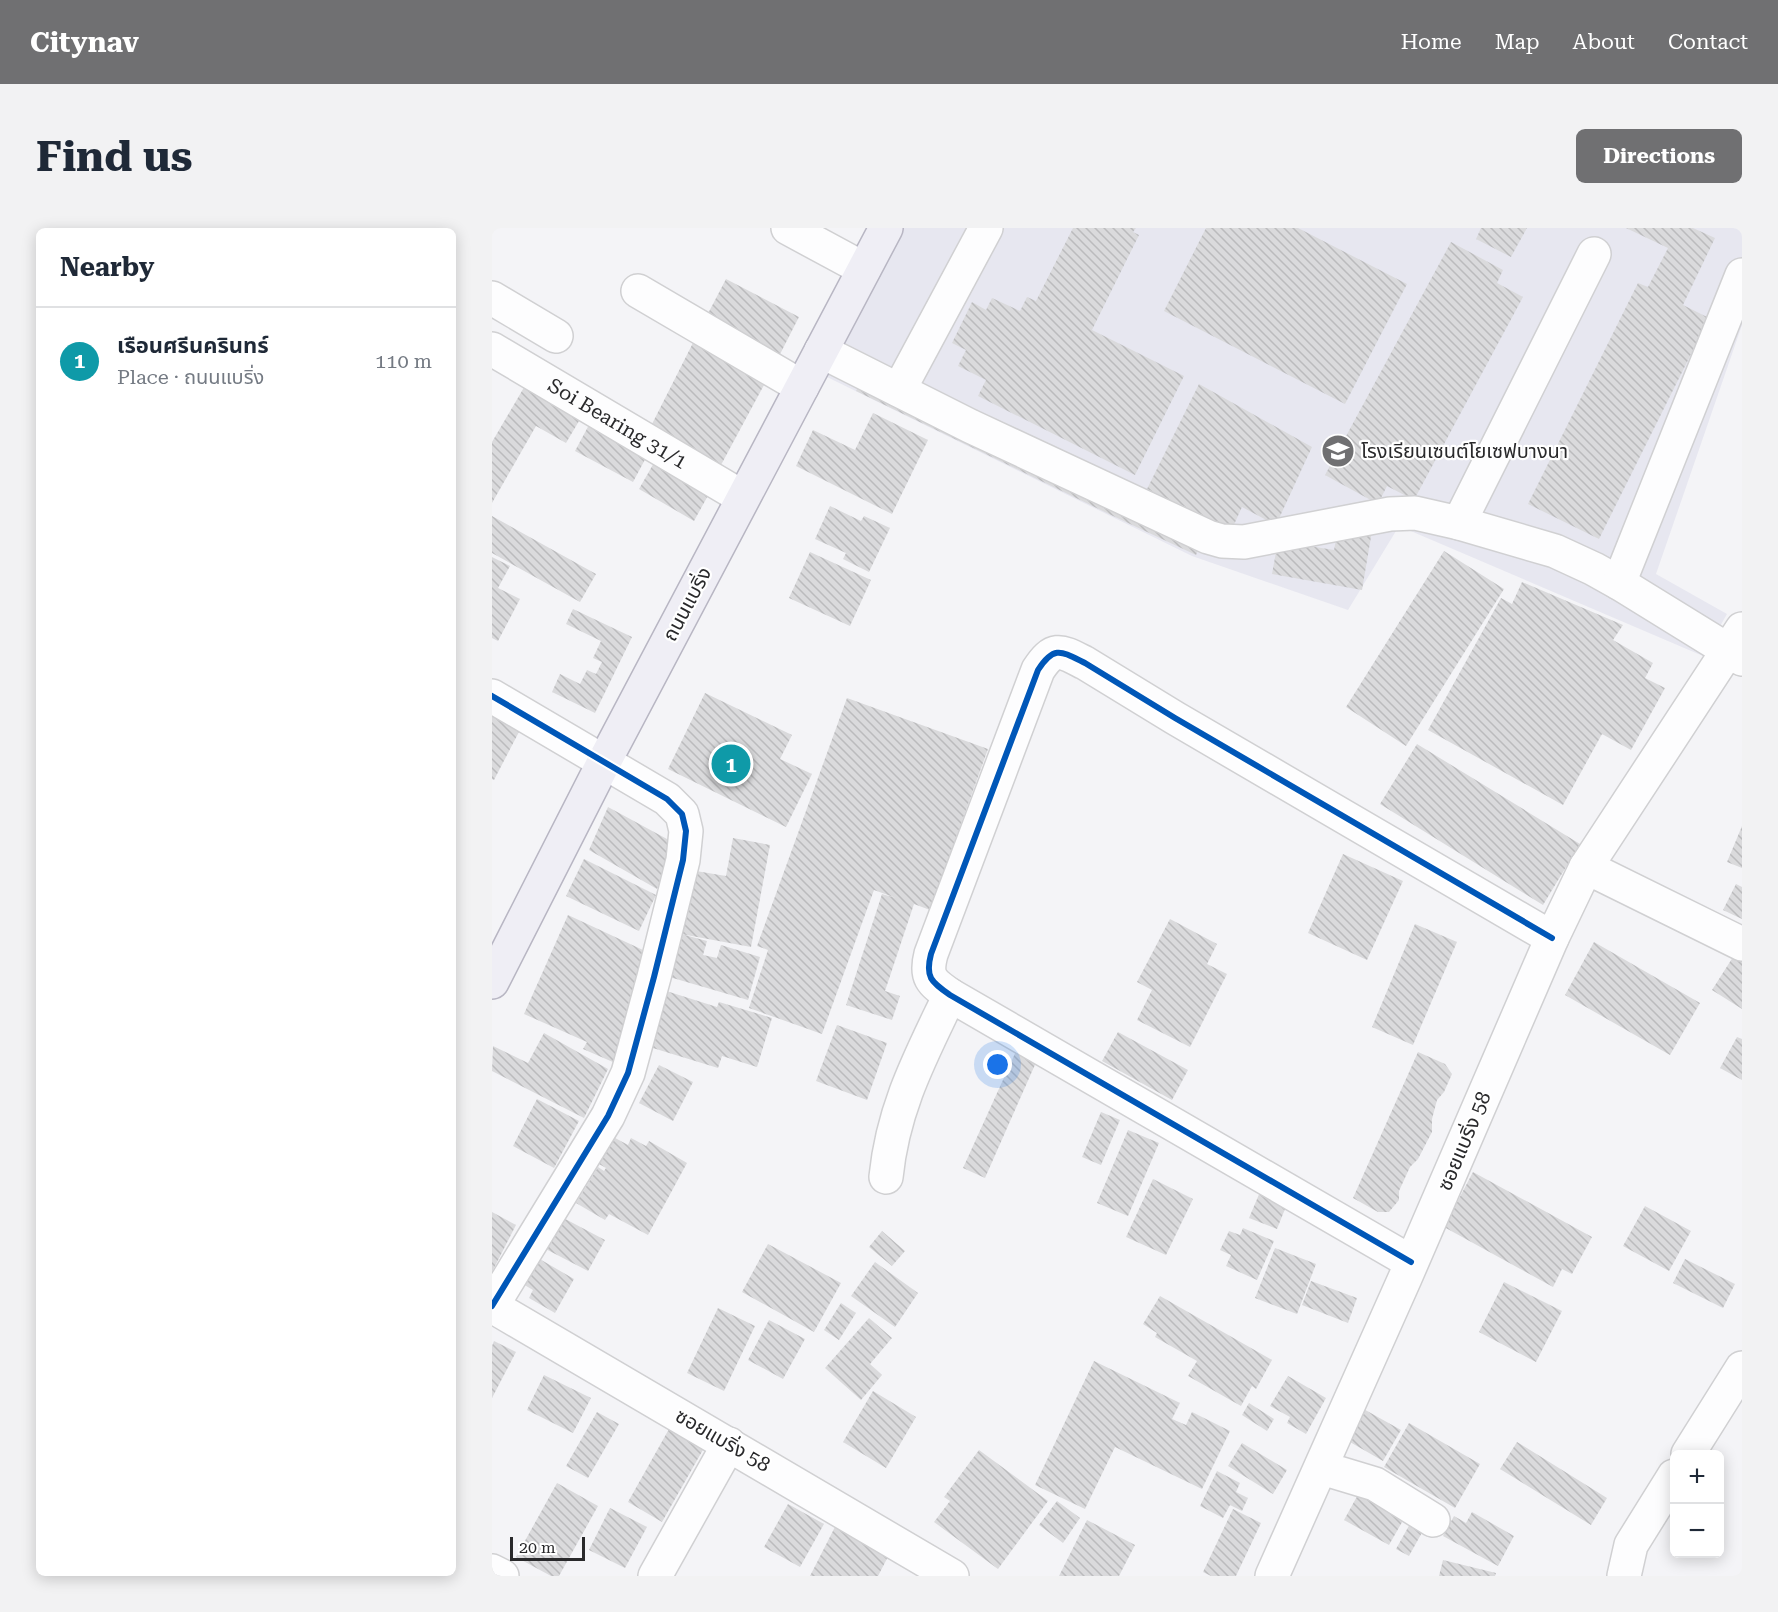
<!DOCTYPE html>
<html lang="en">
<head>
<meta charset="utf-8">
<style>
	:root { --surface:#fff; --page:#f2f2f3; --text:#1f2937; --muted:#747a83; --line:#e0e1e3; --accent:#707072 }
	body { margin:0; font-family:"Roboto Serif","Noto Sans Thai",serif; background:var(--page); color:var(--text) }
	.controls { position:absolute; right:18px; bottom:18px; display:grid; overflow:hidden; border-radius:9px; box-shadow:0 3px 15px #0003 }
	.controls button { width:54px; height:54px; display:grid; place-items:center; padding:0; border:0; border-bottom:2px solid var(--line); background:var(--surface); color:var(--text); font:30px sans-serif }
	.scale { position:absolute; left:18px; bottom:15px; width:75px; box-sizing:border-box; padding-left:6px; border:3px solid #29292b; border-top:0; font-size:16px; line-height:21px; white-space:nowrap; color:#29292b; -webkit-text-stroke:4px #fff; paint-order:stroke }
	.you { position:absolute; left:506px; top:837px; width:21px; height:21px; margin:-15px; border:4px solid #fff; border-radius:50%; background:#1a73e8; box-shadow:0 0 0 9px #1a73e833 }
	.badge { display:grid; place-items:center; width:39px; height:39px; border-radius:50%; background:var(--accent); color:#fff; font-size:20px; font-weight:700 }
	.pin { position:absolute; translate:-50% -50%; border:3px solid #fff; box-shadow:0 2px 6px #0006 }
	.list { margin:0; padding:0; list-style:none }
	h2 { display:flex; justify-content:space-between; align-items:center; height:78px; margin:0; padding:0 24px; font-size:26px }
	h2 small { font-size:20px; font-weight:400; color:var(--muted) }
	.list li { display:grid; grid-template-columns:39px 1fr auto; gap:18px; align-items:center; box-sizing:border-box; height:108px; padding:0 24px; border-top:2px solid var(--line) }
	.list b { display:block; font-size:22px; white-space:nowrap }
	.list p { margin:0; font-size:20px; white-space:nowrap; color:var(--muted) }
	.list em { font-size:20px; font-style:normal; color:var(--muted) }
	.map { position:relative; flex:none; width:1250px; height:1348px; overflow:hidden; border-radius:9px }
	header { display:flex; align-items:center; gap:36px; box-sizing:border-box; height:84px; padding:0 30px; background:var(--accent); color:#fff }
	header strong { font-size:28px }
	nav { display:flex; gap:33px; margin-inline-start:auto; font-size:21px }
	.intro { display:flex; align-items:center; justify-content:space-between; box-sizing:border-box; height:144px; padding:0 36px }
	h1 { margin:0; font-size:42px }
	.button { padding:15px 27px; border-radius:9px; background:var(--accent); color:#fff; font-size:21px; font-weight:700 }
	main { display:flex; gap:36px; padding:0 36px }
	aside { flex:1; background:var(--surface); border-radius:9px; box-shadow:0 3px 15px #0003 }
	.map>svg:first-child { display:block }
</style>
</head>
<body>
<header>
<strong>Citynav</strong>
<nav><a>Home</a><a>Map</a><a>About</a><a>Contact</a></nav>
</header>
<div class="intro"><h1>Find us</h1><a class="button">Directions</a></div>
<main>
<aside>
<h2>Nearby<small></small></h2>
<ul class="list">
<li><span class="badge" style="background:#0f9aa8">1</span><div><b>เรือนศรีนครินทร์</b><p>Place · ถนนแบริ่ง</p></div><em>110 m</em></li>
</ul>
</aside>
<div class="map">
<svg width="1250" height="1348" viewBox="0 0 1250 1348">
	<defs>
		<pattern id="building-back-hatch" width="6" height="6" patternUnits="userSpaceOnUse" patternTransform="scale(1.5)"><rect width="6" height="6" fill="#dadadc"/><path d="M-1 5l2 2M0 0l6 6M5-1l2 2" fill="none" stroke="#bbbbbd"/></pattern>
	</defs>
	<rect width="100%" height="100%" fill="#f4f4f7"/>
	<path fill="#e7e7f0" d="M410 0H1250V97L1164 346 1235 386 1211 428 907 298 856 382 700 328 333 148Z"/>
	<path fill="url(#building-back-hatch)" d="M581 0H644L641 4 647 7 600 102 692 148 643 247 486 168 494 152 466 138 474 122 460 115 480 74 494 82 500 70 528 83 535 69 544 73Z
		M714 0H806L915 56 853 176 672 83Z
		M989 0H1035L1019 29 984 11Z
		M1134 0H1201L1223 10 1191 77 1217 90 1107 311 1036 276 1146 55 1156 59 1176 20Z
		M959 14 1011 42 1005 55 1031 69 922 272 895 258 886 276 833 247Z
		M234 51 307 89 283 136 210 97Z
		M207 103 279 144 229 237 160 196Z
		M370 151 658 289 668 267 655 261 707 156 820 219 784 297 750 279 740 301 685 275 674 297 710 314 704 327 619 287 364 163Z
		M34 156 90 188 74 215 44 198 0 275V214Z
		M381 185 436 212 400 286 304 238 321 202 363 222Z
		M98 195 156 226 141 254 83 223Z
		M163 233 218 264 202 293 147 261Z
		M338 278 369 293 372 288 398 300 377 344 351 331 354 325 323 311Z
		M0 288 104 346 88 374 0 325Z
		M847 297 880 303 870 362 780 346 786 313 842 322Z
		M952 323 1012 361 914 518 854 479Z
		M318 324 379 352 358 398 297 370Z
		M0 329 18 338 6 360 28 371 6 413 0 410Z
		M1030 354 1131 397 1121 412 1161 435 1153 450 1173 460 1139 522 1110 506 1071 577 936 502 1009 370 1020 376Z
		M81 381 140 409 103 485 60 464 68 446 88 456 95 442 104 446 110 434 101 430 109 413 74 396Z
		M213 465 300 507 288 531 320 546 294 599 176 541Z
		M355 470 496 521 438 682 422 676 393 763 408 768 400 792 354 777 390 666 404 670 382 662 330 806 257 780 276 722 265 718Z
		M0 487 28 502 2 552 0 551Z
		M925 516 1088 616 1051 677 888 576Z
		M116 579 186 617 165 661 97 622Z
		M1250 598V640L1235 634Z
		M241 610 278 617 259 719 189 706 215 713 211 727 225 730 229 717 268 729 256 772 174 748 198 642 234 648Z
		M851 626 911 653 875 732 816 705Z
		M92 631 164 667 147 703 74 668Z
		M1244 656 1250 659V691L1231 682Z
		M76 687 151 722 130 838 91 821 95 814 32 786Z
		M678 691 725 716 715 736 735 746 698 819 645 792 660 762 645 754Z
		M923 696 965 714 921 817 880 799Z
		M1102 714 1208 775 1178 827 1073 767Z
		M1241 729 1250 734V781L1220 762Z
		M168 761 225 779 227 774 280 790 265 839 230 828 226 840 151 817Z
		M345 797 395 815 375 872 324 853Z
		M626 804 696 842 680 872 610 833Z
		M52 805 116 841 92 890 0 843 1 818 36 835Z
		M1245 809 1250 811V852L1228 840Z
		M525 821 546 830 493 950 471 940Z
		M926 824 953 836 960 846 952 864 945 872 940 891V904L926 931 918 939 907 963V972L897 984H886L861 970Z
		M167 837 201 854 181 893 147 875Z
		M45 871 87 893 62 940 21 918Z
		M609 884 628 892 609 937 590 929Z
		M636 902 667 915 636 988 605 975Z
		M114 905 136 917 139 910 154 918 157 913 195 935 156 1007 117 986 113 992 84 975 106 939 112 943 114 940 100 932Z
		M981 944 1100 1009 1080 1046 1070 1041 1061 1059 952 999Z
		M661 951 701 971 674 1027 634 1009Z
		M768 964 795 976 785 1001 757 990Z
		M1153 978 1199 1003 1177 1043 1131 1018Z
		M0 984 24 997 0 1044Z
		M62 985 113 1012 96 1043 46 1017Z
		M751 1000 782 1013 765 1052 734 1038 739 1027 728 1022 737 1003 748 1007Z
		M390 1003 413 1023 400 1038 377 1019Z
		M276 1016 349 1055 322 1104 250 1064Z
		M783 1020 824 1036 805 1086 763 1070Z
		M39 1026 82 1051 63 1085 37 1070 41 1062 24 1052Z
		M1193 1031 1243 1056 1231 1080 1181 1055Z
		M383 1034 426 1065 403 1099 359 1068Z
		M819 1053 865 1070 856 1095 810 1077Z
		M1012 1054 1070 1083 1044 1134 987 1104Z
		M668 1068 780 1132 764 1161 760 1158 749 1178 696 1148 705 1133 663 1109 665 1105 651 1096Z
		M349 1075 364 1085 347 1112 332 1102Z
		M226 1080 263 1098 232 1163 195 1145Z
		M377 1090 400 1110 378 1136 390 1147 369 1172 333 1140Z
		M277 1092 313 1111 291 1151 256 1132Z
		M2 1113 24 1124 0 1170V1118Z
		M602 1133 688 1175 680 1191 694 1197 700 1184 738 1203 710 1261 623 1219 593 1281 543 1257Z
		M52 1147 99 1170 81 1205 35 1182Z
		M796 1148 834 1170 814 1206 795 1195 798 1189 778 1178Z
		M381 1163 424 1189 394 1240 351 1214Z
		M757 1175 782 1191 775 1203 750 1187Z
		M868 1179 909 1202 891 1233 851 1210Z
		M105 1184 127 1196 96 1250 74 1238Z
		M917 1195 988 1236 963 1280 892 1239Z
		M177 1201 212 1220 170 1294 136 1274Z
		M1025 1214 1115 1270 1099 1297 1008 1241Z
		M750 1215 795 1242 781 1266 736 1238Z
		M487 1222 556 1273 506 1341 442 1294 458 1273 452 1269Z
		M725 1243 748 1255 744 1264 756 1270 750 1283 738 1277 731 1290 708 1278Z
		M65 1255 106 1278 67 1348H59L24 1329Z
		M868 1263 913 1289 897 1317 852 1292Z
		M565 1273 588 1290 571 1315 547 1297Z
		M296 1276 332 1296 308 1339 272 1319Z
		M118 1280 155 1299 133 1340 97 1322Z
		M741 1281 769 1295 744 1348H719L711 1344Z
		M980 1284 1022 1308 1006 1338 951 1308 962 1288 974 1295Z
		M595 1292 643 1317 627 1348H567Z
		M346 1293 400 1321 386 1348H318Z
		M919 1294 932 1301 917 1328 904 1321Z
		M951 1332 1004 1345 1003 1348H947Z"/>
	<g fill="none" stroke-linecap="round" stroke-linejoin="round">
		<g stroke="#d0d0d2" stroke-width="36">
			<g id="minor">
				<path d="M296 0 372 41"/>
				<path d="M146 63 310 159"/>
				<path d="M0 70 64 108"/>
				<path id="s1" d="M0 121 250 269"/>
				<path d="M329 123 478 198 716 309 730 313 752 314 898 286 923 285 967 295 1063 323 1102 341 1127 355 1250 431"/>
				<path d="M407 162 494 0"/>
				<path d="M967 295 1102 26"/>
				<path d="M1127 355 1250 47"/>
				<path d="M0 468 175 571 190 586 194 603 191 632 162 749 136 845 116 888 0 1078"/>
				<path d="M1094 639 1250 401"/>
				<path d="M394 949C401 879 429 828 458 767"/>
				<path d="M919 1034 458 767C439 754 433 749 439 726L546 442C562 417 569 423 593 435L683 490 1060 710"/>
				<path d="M0 1078 460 1348"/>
				<path d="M1196 1226 1250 1140"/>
				<path d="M830 1240 883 1256 941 1292"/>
				<path d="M0 1343 10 1348"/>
				<path d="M163 1348 237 1216"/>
				<path d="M780 1348 913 1050 1060 710 1094 639 1250 716"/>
				<path d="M1132 1348 1139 1317 1182 1248"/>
			</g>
		</g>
		<g stroke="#b8b6c3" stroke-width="36">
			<path id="major" d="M0 754 112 534 394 0"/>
		</g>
		<use href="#minor" stroke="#fdfdfe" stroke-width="33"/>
		<use href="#major" stroke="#efeef5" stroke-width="33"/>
		<g stroke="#fff" stroke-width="10">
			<path id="cycleway" d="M0 468 175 571 190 586 194 603 191 632 162 749 136 845 116 888 0 1078
				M919 1034 458 767C439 754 433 749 439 726L546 442C562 417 569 423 593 435L683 490 1060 710"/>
		</g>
		<use href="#cycleway" stroke="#0057b8" stroke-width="6"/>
	</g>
	<defs>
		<g id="school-disc" transform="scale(1.725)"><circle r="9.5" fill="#707072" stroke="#fff"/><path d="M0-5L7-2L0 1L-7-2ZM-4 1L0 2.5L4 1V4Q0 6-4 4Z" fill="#fff"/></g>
	</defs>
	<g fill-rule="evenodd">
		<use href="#school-disc" x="846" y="223"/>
	</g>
	<g text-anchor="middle" stroke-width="4.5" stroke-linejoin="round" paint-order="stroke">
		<g font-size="20" fill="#29292b" stroke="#fff">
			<text dy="7" stroke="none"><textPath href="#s1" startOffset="146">Soi Bearing 31/1</textPath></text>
			<text transform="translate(195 376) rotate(-62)" y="7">ถนนแบริ่ง</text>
			<text transform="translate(972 913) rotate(-67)" y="7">ซอยแบริ่ง 58</text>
			<text transform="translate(231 1212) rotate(30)" y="7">ซอยแบริ่ง 58</text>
		</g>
		<g font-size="20" fill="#29292b" stroke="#fff" text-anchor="start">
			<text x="869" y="230">โรงเรียนเซนต์โยเซฟบางนา</text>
		</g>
	</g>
</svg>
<div class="controls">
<button>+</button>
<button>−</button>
</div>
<div class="scale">20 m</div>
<div class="you"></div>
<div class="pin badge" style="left:239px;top:536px;background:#0f9aa8">1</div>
</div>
</main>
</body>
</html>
